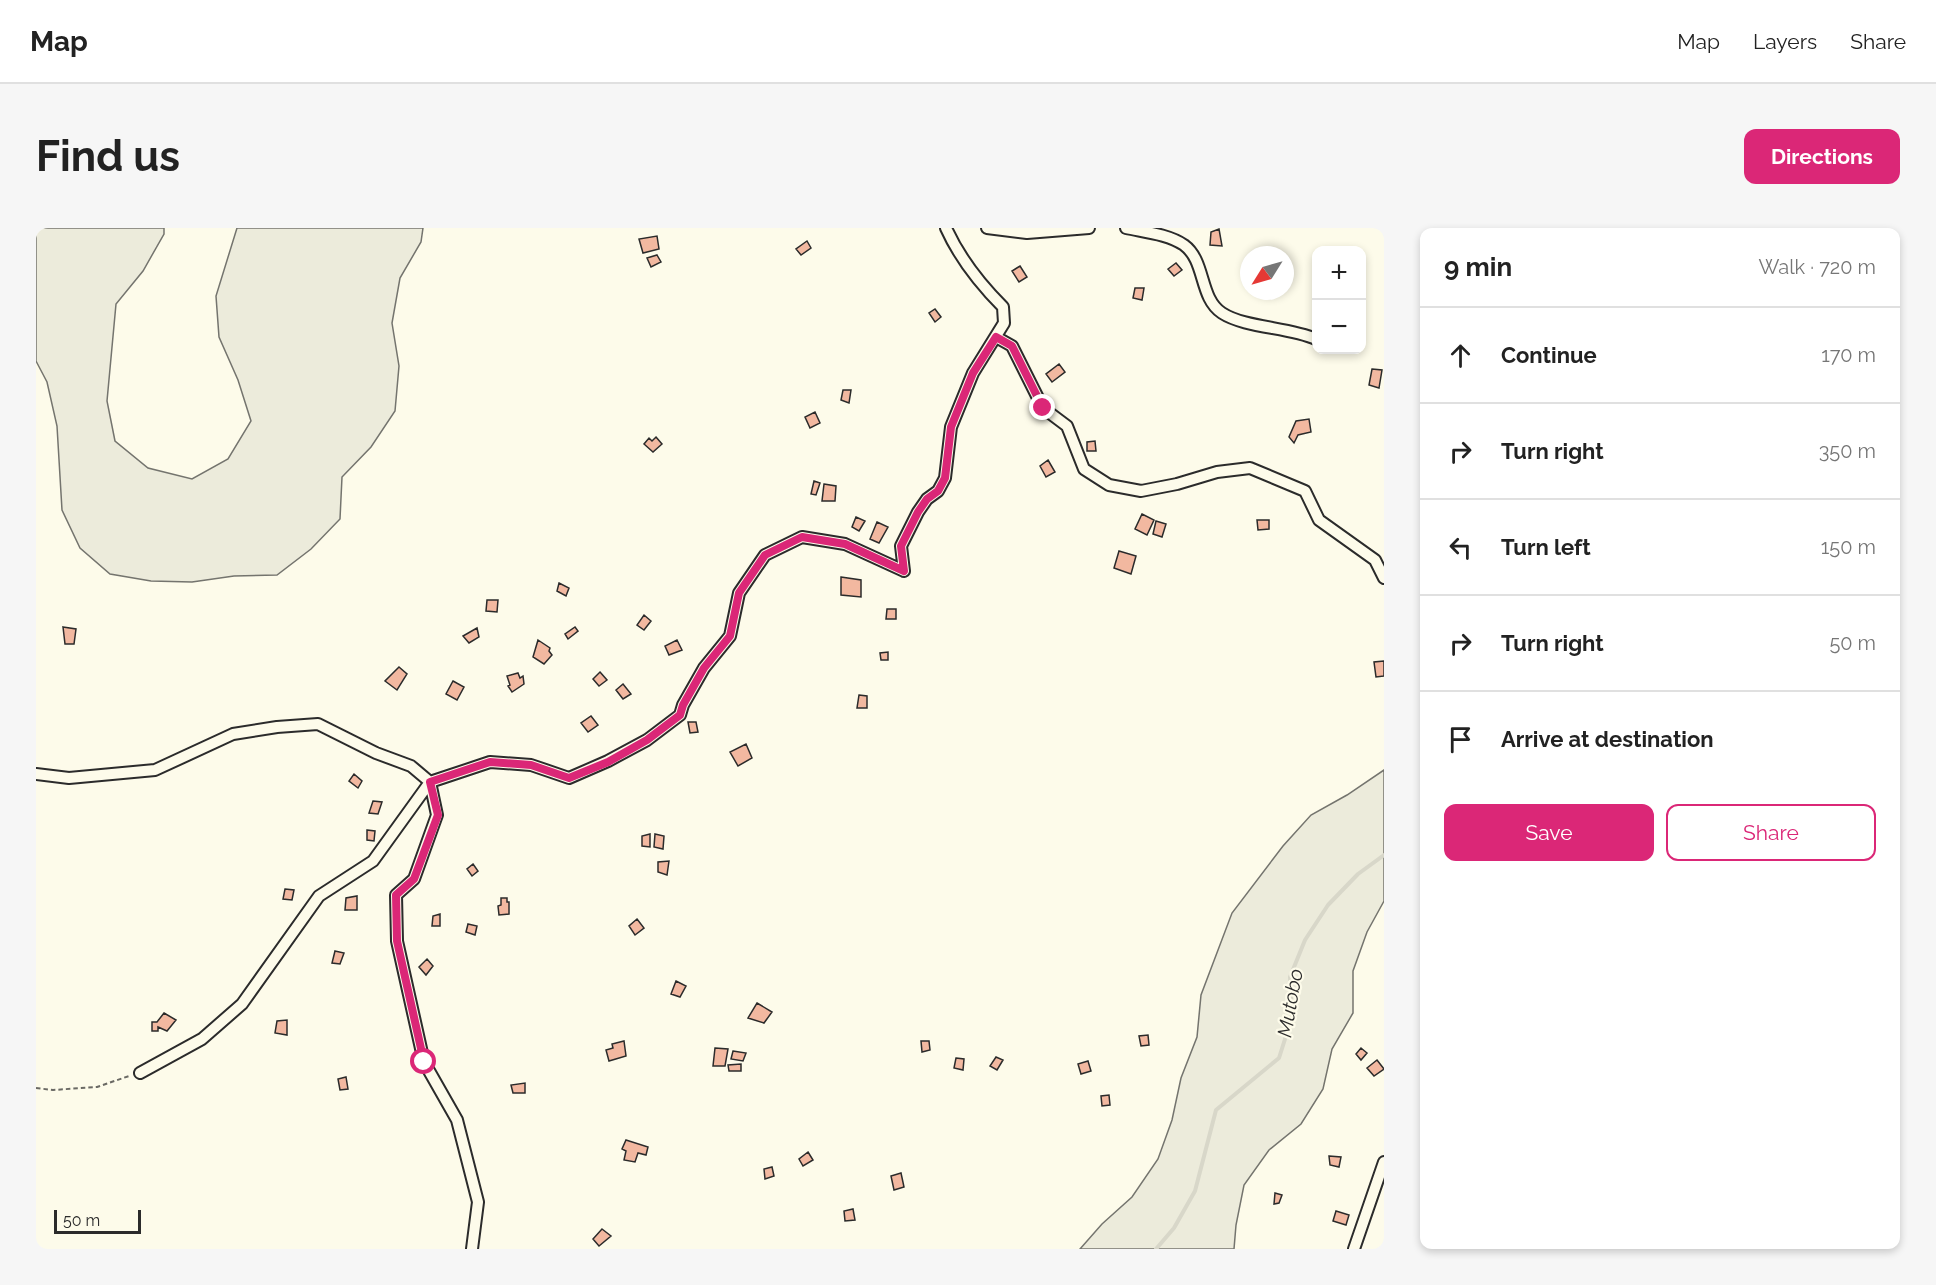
<!DOCTYPE html>
<html lang="en">
<head>
<meta charset="utf-8">
<style>
	:root { --surface:#fff; --page:#f6f6f6; --text:#222; --muted:#767676; --line:#e0e0e0; --accent:#db2777 }
	body { margin:0; font-family:Raleway,sans-serif; background:var(--page); color:var(--text) }
	.controls { position:absolute; right:18px; top:18px; display:grid; overflow:hidden; border-radius:12px; box-shadow:0 3px 9px #0003 }
	.controls button { width:54px; height:54px; display:grid; place-items:center; padding:0; border:0; border-bottom:2px solid var(--line); background:var(--surface); color:var(--text); font:30px sans-serif }
	.compass { position:absolute; left:1204px; top:18px; width:54px; height:54px; border-radius:50%; background:var(--surface); box-shadow:0 3px 9px #0003; rotate:233deg }
	.scale { position:absolute; left:18px; bottom:15px; width:87px; box-sizing:border-box; padding-left:6px; border:3px solid #2b2b2b; border-top:0; font-size:16px; line-height:21px; white-space:nowrap; color:#2b2b2b; -webkit-text-stroke:4px #fdfbea; paint-order:stroke }
	.stop { position:absolute; width:18px; height:18px; margin:-14px; border:4px solid #db2777; border-radius:50%; background:#fff }
	.stop.end { background:#db2777; border-color:#fff; box-shadow:0 2px 6px #0008 }
	.list { margin:0; padding:0; list-style:none }
	h2 { display:flex; justify-content:space-between; align-items:center; height:78px; margin:0; padding:0 24px; font-size:26px }
	h2 small { font-size:20px; font-weight:400; color:var(--muted) }
	.list li { display:grid; grid-template-columns:39px 1fr auto; gap:18px; align-items:center; box-sizing:border-box; height:96px; padding:0 24px; border-top:2px solid var(--line) }
	.list b { display:block; font-size:22px; white-space:nowrap }
	.list em { font-size:20px; font-style:normal; color:var(--muted) }
	.actions { display:flex; gap:12px; padding:18px 24px }
	.actions a { flex:1; padding:14px 0; border:2px solid var(--accent); border-radius:12px; text-align:center; font-size:21px; color:var(--accent) }
	.actions .main { background:var(--accent); color:#fff }
	.icon { flex:none; width:33px; height:33px; fill:none; stroke:currentColor; stroke-width:2; stroke-linecap:round; stroke-linejoin:round }
	.map { position:relative; flex:none; width:1348px; height:1021px; overflow:hidden; border-radius:12px }
	header { display:flex; align-items:center; gap:36px; box-sizing:border-box; height:84px; padding:0 30px; background:var(--surface); border-bottom:2px solid var(--line) }
	header strong { font-size:28px }
	nav { display:flex; gap:33px; margin-inline-start:auto; font-size:21px }
	.intro { display:flex; align-items:center; justify-content:space-between; box-sizing:border-box; height:144px; padding:0 36px }
	h1 { margin:0; font-size:42px }
	.button { padding:15px 27px; border-radius:12px; background:var(--accent); color:#fff; font-size:21px; font-weight:700 }
	main { display:flex; gap:36px; padding:0 36px }
	aside { flex:1; background:var(--surface); border-radius:12px; box-shadow:0 3px 9px #0003 }
	.map>svg:first-child { display:block }
</style>
</head>
<body>
<header>
<strong>Map</strong>
<nav><a>Map</a><a>Layers</a><a>Share</a></nav>
</header>
<div class="intro"><h1>Find us</h1><a class="button">Directions</a></div>
<main>
<div class="map">
<svg width="1348" height="1021" viewBox="0 0 1348 1021">
	<rect width="100%" height="100%" fill="#fdfbea"/>
	<path fill="#ecebdb" stroke="#74746e" stroke-width="1.5" d="M0 0H128V6L107 43 80 76 71 173 79 213 112 240 156 251 192 231 215 193 202 152 183 109 180 68 201 0H387L385 14 364 50 356 95 363 138 359 183 335 219 306 249 304 291 275 321 241 347 198 348 156 354 115 353 74 346 44 320 26 282 21 198 11 154 0 133Z
		M1348 542V673L1331 704 1317 743V785L1296 821 1287 861 1265 896 1233 922 1208 957 1200 997 1198 1021H1044L1066 996 1096 969 1122 931 1136 892 1145 850 1161 809 1165 767 1196 685 1247 618 1275 587 1311 567Z"/>
	<g fill="none" stroke-linecap="round" stroke-linejoin="round">
		<path stroke="#d8d7c9" stroke-width="4" d="M1120 1021 1138 1000 1159 963 1180 882 1243 830 1256 789 1254 749 1269 712 1292 677 1322 646 1348 627"/>
	</g>
	<path fill="#f2b8a0" stroke="#2b2b2b" stroke-width="1.5" d="M1183 1 1186 18 1174 17 1175 4Z
		M621 8 623 21 607 25 603 11Z
		M771 13 775 20 765 27 760 21Z
		M621 27 625 34 615 39 611 30Z
		M1140 35 1146 42 1138 48 1132 41Z
		M984 38 991 49 983 54 976 43Z
		M1099 60H1108L1106 72 1097 70Z
		M899 81 905 89 899 94 893 85Z
		M1023 136 1029 144 1016 154 1010 146Z
		M1336 141 1346 142 1343 160 1333 157Z
		M807 162H815L813 175 805 172Z
		M779 184 784 195 774 200 769 189Z
		M1273 191 1275 204 1262 207 1258 215 1253 209 1260 193Z
		M620 209 626 216 617 224 608 216 613 210 616 213Z
		M1059 213 1060 223H1051V214Z
		M1012 232 1019 244 1010 249 1004 238Z
		M778 253 784 255 780 267 775 266Z
		M788 256 800 258 799 273H786Z
		M1106 286 1118 292 1111 307 1099 301Z
		M820 289 829 293 823 303 816 299Z
		M1221 292H1233V301L1222 302Z
		M1120 293 1130 296 1126 309 1117 306Z
		M841 294 852 299 843 315 834 311Z
		M1083 323 1100 328 1095 346 1078 340Z
		M805 349 825 352V369L805 367Z
		M523 355 533 360 530 368 521 363Z
		M451 372H462L461 384 450 383Z
		M851 381H860V391H850Z
		M608 387 615 393 608 402 601 397Z
		M27 399 40 401 38 416H29Z
		M539 399 542 403 532 411 529 406Z
		M441 400 443 409 433 415 427 408Z
		M502 412 514 420 513 423 516 427 508 436 497 429Z
		M641 412 646 422 633 427 629 418Z
		M852 424V432H845L844 425Z
		M1348 433V448L1340 449 1338 434Z
		M363 439 371 446 361 462 349 453Z
		M564 444 571 452 563 458 557 451Z
		M482 445 484 450 487 448 488 456 476 464 472 458 474 457 471 448Z
		M417 453 428 459 421 472 410 466Z
		M587 456 595 466 587 471 580 462Z
		M823 467 831 468V480H821Z
		M555 488 562 497 552 504 545 495Z
		M652 494H660L662 504 654 505Z
		M710 516 716 530 702 538 694 524Z
		M318 546 326 553 322 560 313 553Z
		M337 573 346 574 342 586 333 585Z
		M331 602 339 603 338 613 331 612Z
		M614 606V619L606 618V608Z
		M619 606 628 608 627 621 618 619Z
		M633 633 631 647 622 644V634Z
		M437 636 442 643 436 648 431 641Z
		M249 661 258 662 256 672 247 671Z
		M321 668V682H309L310 670Z
		M465 670H471V674H473V686L463 687 462 678 465 677Z
		M404 686V698H396L397 688Z
		M601 691 608 700 599 707 593 698Z
		M432 696 441 698 439 707 430 704Z
		M299 723 308 725 304 736 296 735Z
		M391 731 397 738 390 747 383 739Z
		M640 753 650 758 644 769 635 766Z
		M721 775 736 784 728 795 712 790Z
		M128 785 140 792 131 803 122 799V803H116V794H121Z
		M251 792V807L239 805 241 793Z
		M1112 807 1113 817 1105 818 1103 808Z
		M588 813 590 828 573 833 570 822 577 820 576 816Z
		M885 813H893L894 822 886 824Z
		M679 820 692 821 689 838H677Z
		M1325 820 1331 825 1325 832 1320 826Z
		M697 823 710 825 707 833 695 831Z
		M960 829 967 832 961 842 954 838Z
		M920 830 928 831 927 842 918 840Z
		M1341 832 1348 841 1338 848 1331 840Z
		M1052 833 1055 843 1045 846 1042 836Z
		M705 836V843H693L692 837Z
		M310 849 312 861 304 862 302 851Z
		M489 855V865H477L475 857Z
		M1073 867 1074 877 1066 878 1065 868Z
		M590 912 612 919 610 927 602 925 599 934 588 932 590 923 586 921Z
		M772 924 777 932 767 938 763 931Z
		M1293 928 1305 929 1303 939 1294 937Z
		M736 939 738 948 729 951 728 941Z
		M865 945 868 959 858 962 855 948Z
		M1239 965 1246 967 1243 975 1238 976Z
		M817 981 819 992 809 993 808 983Z
		M1300 983 1313 987 1310 997 1297 993Z
		M566 1001 575 1008 563 1018 557 1011Z"/>
	<g fill="none" stroke-linecap="round" stroke-linejoin="round">
		<g stroke="#2b2b2b" stroke-width="14">
			<path id="minor" d="M951 0 991 5 1053 0
				M1090 0C1108 4 1132 6 1148 17 1170 33 1163 70 1186 85 1209 100 1253 99 1280 111
				M960 109 976 118 1007 180 1031 198 1048 241 1073 257 1105 263 1141 256 1181 244 1214 240 1269 263 1283 292 1339 332 1348 350
				M868 343 865 318 882 284 891 271 902 263 909 250 915 199 937 145 968 95 967 79C943 55 924 31 910 0
				M0 546 33 550 119 542 197 506 241 499 282 496 340 525 375 538 394 554 401 587 378 651 360 667 361 713 388 834 421 892 442 974 436 1021
				M104 845 166 811 206 776 283 668 337 633 394 554 454 534 495 537 533 550 572 533 611 512 644 487 647 477 668 440 694 408 703 365 729 327 766 309 809 316 868 343
				M1318 1021 1348 934"/>
		</g>
		<path stroke="#6a6964" stroke-width="2" stroke-dasharray="4.5 3" stroke-linecap="butt" d="M0 860 17 862 61 859 93 848"/>
		<use href="#minor" stroke="#fdfbea" stroke-width="10"/>
	</g>
	<g fill="none" stroke-linecap="round" stroke-linejoin="round">
		<path stroke="#db2777" stroke-width="8" d="M388 834 361 713 360 667 378 651 402 587 394 554 454 534 495 537 533 550 572 534 611 512 644 487 647 477 668 440 694 408 703 365 729 327 766 309 809 316 868 343 865 318 882 284 891 271 902 263 909 250 915 199 937 145 960 109 976 118 1007 180"/>
	</g>
	<g text-anchor="middle" stroke-width="4.5" stroke-linejoin="round" paint-order="stroke">
		<g font-size="20" font-style="italic" fill="#2b2b2b" stroke="#fdfbea">
			<text transform="translate(1254 775) rotate(-80)" y="7">Mutobo</text>
		</g>
	</g>
</svg>
<div class="controls">
<button>+</button>
<button>−</button>
</div>
<svg class="compass" viewBox="-18 -18 36 36"><path d="M0-13l5 13h-10z" fill="#e53935"/><path d="M0 13l5-13h-10z" fill="#767676"/></svg>
<div class="scale">50 m</div>
<div class="stop" style="left:388px;top:834px"></div>
<div class="stop end" style="left:1007px;top:180px"></div>
</div>
<aside>
<h2>9 min<small>Walk · 720 m</small></h2>
<ul class="list">
<li><svg class="icon" aria-label="ahead" viewBox="0 0 24 24"><path d="M12 20V5M6 11l6-6 6 6"/></svg><div><b>Continue</b></div><em>170 m</em></li>
<li><svg class="icon" aria-label="right" viewBox="0 0 24 24"><path d="M7 20v-9h11M14 6l5 5-5 5"/></svg><div><b>Turn right</b></div><em>350 m</em></li>
<li><svg class="icon" aria-label="left" viewBox="0 0 24 24"><path d="M17 20v-9H6M10 6l-5 5 5 5"/></svg><div><b>Turn left</b></div><em>150 m</em></li>
<li><svg class="icon" aria-label="right" viewBox="0 0 24 24"><path d="M7 20v-9h11M14 6l5 5-5 5"/></svg><div><b>Turn right</b></div><em>50 m</em></li>
<li><svg class="icon" aria-label="arrive" viewBox="0 0 24 24"><path d="M6 21V4h12l-3 4 3 4H6"/></svg><div><b>Arrive at destination</b></div></li>
</ul>
<div class="actions"><a class="main">Save</a><a>Share</a></div>
</aside>
</main>
</body>
</html>
